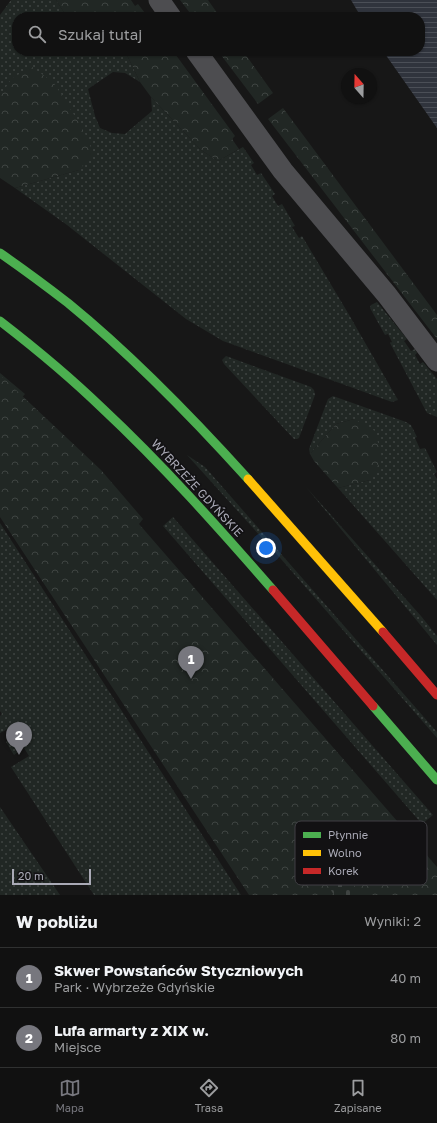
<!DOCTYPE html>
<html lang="pl">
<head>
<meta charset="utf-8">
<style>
	:root { --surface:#111; --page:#1e1f1f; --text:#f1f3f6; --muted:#9c9d9f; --line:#303131; --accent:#77777e }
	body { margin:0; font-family:"Golos Text",sans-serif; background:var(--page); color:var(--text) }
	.compass { position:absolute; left:341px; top:68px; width:36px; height:36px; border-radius:50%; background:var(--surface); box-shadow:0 1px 3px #0004; rotate:340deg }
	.scale { position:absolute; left:12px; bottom:10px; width:79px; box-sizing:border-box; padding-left:4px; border:2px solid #aaaab6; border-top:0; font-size:11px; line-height:14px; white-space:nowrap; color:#aaaab6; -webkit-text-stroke:3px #121113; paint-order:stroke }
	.you { position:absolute; left:266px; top:548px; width:14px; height:14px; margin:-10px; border:3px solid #fff; border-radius:50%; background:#1a73e8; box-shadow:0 0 0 6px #1a73e833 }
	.badge { display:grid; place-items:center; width:26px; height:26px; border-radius:50%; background:var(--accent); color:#fff; font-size:13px; font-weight:700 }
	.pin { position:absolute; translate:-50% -33px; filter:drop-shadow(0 1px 2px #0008) }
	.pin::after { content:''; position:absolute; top:21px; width:14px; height:12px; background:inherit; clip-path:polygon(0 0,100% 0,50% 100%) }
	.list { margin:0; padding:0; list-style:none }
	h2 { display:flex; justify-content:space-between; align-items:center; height:52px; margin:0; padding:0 16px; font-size:17px }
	h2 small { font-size:13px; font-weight:400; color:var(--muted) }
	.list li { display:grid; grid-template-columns:26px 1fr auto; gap:12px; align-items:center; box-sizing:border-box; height:60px; padding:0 16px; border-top:1px solid var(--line) }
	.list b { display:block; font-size:15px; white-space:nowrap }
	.list p { margin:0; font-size:13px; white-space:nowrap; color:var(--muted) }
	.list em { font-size:13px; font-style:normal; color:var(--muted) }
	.icon { flex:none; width:22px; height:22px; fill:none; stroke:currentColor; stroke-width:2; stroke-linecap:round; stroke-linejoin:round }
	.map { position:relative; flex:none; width:437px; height:895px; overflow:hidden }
	.search { position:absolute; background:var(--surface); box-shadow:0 1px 3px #0004; left:12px; right:12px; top:12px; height:44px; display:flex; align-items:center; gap:10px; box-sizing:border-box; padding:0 14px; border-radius:16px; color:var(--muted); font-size:15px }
	.sheet { height:172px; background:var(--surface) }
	nav { display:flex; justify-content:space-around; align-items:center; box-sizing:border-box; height:56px; border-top:1px solid var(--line); background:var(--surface); font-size:11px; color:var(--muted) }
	nav a { display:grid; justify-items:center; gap:2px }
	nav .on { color:var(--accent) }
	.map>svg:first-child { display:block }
</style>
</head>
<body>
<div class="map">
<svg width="437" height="895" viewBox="0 0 437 895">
	<defs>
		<pattern id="grass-dots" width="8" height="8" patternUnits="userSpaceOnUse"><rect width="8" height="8" fill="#212724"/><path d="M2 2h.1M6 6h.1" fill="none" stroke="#3f4442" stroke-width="1.8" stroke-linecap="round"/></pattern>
		<pattern id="forest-crowns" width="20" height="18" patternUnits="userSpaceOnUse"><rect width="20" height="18" fill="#212724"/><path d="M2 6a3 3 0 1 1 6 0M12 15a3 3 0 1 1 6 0" fill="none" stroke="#3f4442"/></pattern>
		<pattern id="cemetery-stones" width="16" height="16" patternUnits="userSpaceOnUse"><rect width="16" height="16" fill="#212724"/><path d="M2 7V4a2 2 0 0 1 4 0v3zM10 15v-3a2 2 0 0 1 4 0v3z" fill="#3f4442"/></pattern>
		<pattern id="water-rules" width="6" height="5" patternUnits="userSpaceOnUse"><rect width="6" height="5" fill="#30343d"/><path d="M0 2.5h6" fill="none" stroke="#4b4f57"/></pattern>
	</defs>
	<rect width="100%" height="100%" fill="#171717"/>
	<path fill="url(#grass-dots)" d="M11 0H56L67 17H17V51H125L140 82 125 73 113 72 88 89 95 116 100 128 112 133 125 134 152 111 151 97 201 150 218 161 243 147 254 163 251 165 257 175 261 173 275 194 272 196 278 206 282 204 295 226 292 227 299 238 302 236 348 313 398 400 392 402 223 341 186 319 67 225 15 188 79 170 0 96V15Z
		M377 302 407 339 404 341 411 351 415 349 417 353 415 355 420 364 423 362 437 379V417L427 413 390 343 392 342 388 334 385 335 370 308 371 305Z
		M226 356 311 387 314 390 315 395 299 438 297 439H294L224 364 222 360Z
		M0 373 25 394 11 410 0 392Z
		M333 396 406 422 411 425 417 437 415 438 420 449 425 448 437 472 434 474 437 479V600L338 488 370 480 354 419 336 424 310 454 309 449 328 399Z
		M187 455 205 467 437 732V738L281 559Z
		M306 487 421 616 437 636V645Z
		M173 517 433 815 422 824 163 526Z
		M0 523 241 895H94L11 767 29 756 24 748 14 755 6 742 15 735 10 728 0 733V716L2 714 0 711Z
		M0 807 60 895H0Z"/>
	<path fill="url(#forest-crowns)" d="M56 0H131L135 6 138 4 148 17H67Z
		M180 0H208L220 17H193Z
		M125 51H173L235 136 232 139 239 149 218 161 201 150 151 97 140 82Z
		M218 51H243L273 93 258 104Z
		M32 67 54 83 81 126 89 142 93 154 79 170 15 188 0 178V96L12 78Z
		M283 108 437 315V339L268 119Z
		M0 375 101 470 143 519 139 524 437 867V895H249L0 517Z
		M354 419 375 431 382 458 370 480 338 488 314 461 310 454 336 424Z"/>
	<path fill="url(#cemetery-stones)" d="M341 864 360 895H334L322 876Z"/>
	<path fill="url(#water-rules)" d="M351 0H437V128L383 51H420V17H361Z"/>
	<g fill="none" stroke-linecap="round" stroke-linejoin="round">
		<path stroke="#4d4d50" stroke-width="21" d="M159 0 171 17
			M196 51 283 171 387 295 437 361"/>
		<path stroke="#4caf50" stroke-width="9" d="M0 253C23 269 46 286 68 303 133 356 192 417 248 479
			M0 321C35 348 70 377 102 408 163 465 218 527 273 590
			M373 706 437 780"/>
		<path stroke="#ffc107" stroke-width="9" d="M248 479 383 632"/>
		<path stroke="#c62828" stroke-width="9" d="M273 590 373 706
			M383 632 437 695"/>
	</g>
	<g text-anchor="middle" stroke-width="3" stroke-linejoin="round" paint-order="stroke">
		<g font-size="12" fill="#aaaab6" stroke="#121113">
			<text transform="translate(197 488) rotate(47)" y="4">WYBRZEŻE GDYŃSKIE</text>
		</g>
	</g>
	<rect x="295" y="821" width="132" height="64" rx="6" fill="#121113" stroke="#403f44" stroke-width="1"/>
	<rect x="303" y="832" width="18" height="6" fill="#4caf50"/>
	<rect x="303" y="850" width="18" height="6" fill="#ffc107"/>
	<rect x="303" y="868" width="18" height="6" fill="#c62828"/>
	<g font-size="11" fill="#aaaab6">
		<text x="328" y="839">Płynnie</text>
		<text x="328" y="857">Wolno</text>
		<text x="328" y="875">Korek</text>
	</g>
</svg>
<svg class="compass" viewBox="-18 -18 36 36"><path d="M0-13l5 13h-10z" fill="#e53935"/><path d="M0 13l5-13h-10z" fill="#9c9d9f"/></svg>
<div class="scale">20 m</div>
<div class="you"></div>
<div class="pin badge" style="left:191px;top:679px">1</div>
<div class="pin badge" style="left:19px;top:755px">2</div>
<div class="search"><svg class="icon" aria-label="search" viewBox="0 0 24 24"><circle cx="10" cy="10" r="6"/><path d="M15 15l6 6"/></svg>Szukaj tutaj</div>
</div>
<section class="sheet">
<h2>W pobliżu<small>Wyniki: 2</small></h2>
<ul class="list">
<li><span class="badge">1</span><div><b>Skwer Powstańców Styczniowych</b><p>Park · Wybrzeże Gdyńskie</p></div><em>40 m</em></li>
<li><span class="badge">2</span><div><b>Lufa armarty z XIX w.</b><p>Miejsce</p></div><em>80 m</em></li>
</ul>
</section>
<nav>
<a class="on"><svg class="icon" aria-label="map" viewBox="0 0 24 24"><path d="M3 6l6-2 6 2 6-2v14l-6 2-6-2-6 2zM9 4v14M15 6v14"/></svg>Mapa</a>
<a><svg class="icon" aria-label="directions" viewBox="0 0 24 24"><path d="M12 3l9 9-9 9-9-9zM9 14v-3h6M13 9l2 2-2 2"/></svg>Trasa</a>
<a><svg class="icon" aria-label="saved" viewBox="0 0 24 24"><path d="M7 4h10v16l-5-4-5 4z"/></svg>Zapisane</a>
</nav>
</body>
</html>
